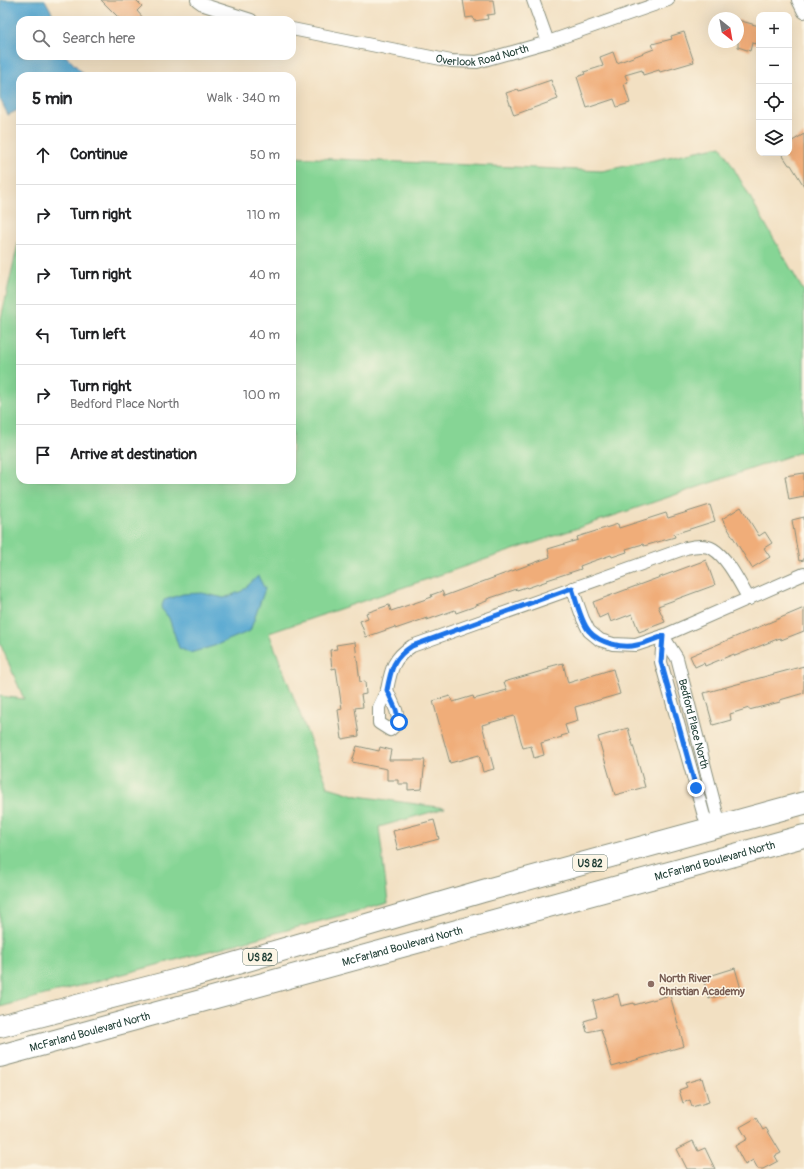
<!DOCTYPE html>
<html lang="en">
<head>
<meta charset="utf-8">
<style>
	:root { --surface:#fff; --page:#f6f6f6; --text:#202124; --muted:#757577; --line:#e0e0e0 }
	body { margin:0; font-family:Pangolin,sans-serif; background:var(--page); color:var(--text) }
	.controls { position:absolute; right:12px; top:12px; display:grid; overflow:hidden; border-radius:8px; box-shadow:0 4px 16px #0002 }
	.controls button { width:36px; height:36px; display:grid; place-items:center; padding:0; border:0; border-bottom:1px solid var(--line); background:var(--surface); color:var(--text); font:20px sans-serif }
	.compass { position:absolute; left:708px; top:12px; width:36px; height:36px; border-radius:50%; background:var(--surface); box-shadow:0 4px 16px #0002; rotate:149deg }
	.stop { position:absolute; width:12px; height:12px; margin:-9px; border:3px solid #1a73e8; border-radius:50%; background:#fff }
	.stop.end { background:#1a73e8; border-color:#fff; box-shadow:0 1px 4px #0008 }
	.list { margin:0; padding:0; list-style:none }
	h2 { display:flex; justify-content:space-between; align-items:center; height:52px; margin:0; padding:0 16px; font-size:17px }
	h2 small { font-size:13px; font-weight:400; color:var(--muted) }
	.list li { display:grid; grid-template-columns:26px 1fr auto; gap:12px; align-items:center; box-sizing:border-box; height:60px; padding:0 16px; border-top:1px solid var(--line) }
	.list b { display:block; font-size:15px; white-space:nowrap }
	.list p { margin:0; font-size:13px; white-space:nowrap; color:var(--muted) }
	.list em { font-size:13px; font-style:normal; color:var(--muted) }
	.icon { flex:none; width:22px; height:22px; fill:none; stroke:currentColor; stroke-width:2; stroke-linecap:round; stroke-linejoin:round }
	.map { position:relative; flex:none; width:804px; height:1169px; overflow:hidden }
	.search { position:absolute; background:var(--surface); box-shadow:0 4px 16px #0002; left:16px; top:16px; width:280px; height:44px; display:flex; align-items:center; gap:10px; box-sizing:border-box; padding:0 14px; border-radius:12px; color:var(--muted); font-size:15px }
	.panel { position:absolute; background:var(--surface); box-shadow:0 4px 16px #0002; left:16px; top:72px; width:280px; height:412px; border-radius:12px }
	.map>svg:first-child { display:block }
</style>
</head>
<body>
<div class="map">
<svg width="804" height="1169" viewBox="0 0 804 1169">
	<rect width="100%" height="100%" fill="#fcf5e5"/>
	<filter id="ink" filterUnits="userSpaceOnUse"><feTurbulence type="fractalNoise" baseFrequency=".025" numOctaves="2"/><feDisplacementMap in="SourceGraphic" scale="8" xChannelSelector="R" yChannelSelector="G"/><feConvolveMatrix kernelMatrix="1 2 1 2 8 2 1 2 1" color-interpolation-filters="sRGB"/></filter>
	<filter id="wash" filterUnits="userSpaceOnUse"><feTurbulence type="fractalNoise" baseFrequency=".012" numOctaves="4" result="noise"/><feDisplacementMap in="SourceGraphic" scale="16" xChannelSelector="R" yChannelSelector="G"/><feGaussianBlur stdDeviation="0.9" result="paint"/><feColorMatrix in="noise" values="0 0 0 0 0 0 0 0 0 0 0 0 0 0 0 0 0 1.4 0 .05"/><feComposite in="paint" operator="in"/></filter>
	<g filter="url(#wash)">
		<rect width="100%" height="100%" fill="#f2e0c2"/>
		<path fill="#86d595" stroke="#528964" d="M721 146 804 292V451L269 633 328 787 358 796 445 808 379 827 388 903 0 1007V696L24 699 0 643V323L20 235V480H292V157L602 171Z"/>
		<path fill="#56a8d1" stroke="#3a7282" d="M0 0H45L54 16V20H20V56H66L86 76H20V109L8 115 0 99Z
			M258 576 265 589 250 631 214 646 190 653 179 648 169 618 161 608 164 600 183 594 202 593 224 598 242 591Z"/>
		<g id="blocks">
			<path fill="#f0ad79" d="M101 0H136L142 6 137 11 145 20H121Z
				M463 0H493L495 14 487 15 488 19 474 21 473 17 466 18Z
				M738 20 759 26V41L758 40 756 44 752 43 750 51 738 47Z
				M684 32 694 62 660 72 659 70 643 75 642 70 625 75 628 82 624 84 630 103 617 107 614 99 587 108 577 77 585 74 584 72 603 66 600 57 613 52 617 63 654 49 652 44 672 39 671 36Z
				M551 80 558 99 514 115 506 93 518 89 519 91Z
				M804 134V186L791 165H789L781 153H789V143Z
				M804 473V497L789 500 785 476Z
				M710 505 715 521 674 534 675 537 644 546 643 544 626 549 627 552 612 557 611 555 588 563 580 566 581 569 547 580V581L527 588 526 587 517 590V589L487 599V601L476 605V606L456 613 455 610 427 620V618L395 629V627L366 637 360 621 368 618 366 613 389 605 391 611 432 597 431 595 442 591 444 596 550 557 548 549 578 540 577 537 618 524 619 528 666 513 668 518Z
				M741 507 759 536 765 532 772 543 764 548 770 557 752 568 722 519Z
				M804 517V560L799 561 792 520Z
				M706 560 715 585 658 606 665 622 639 632 632 614 611 622 608 614 599 618 593 602Z
				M804 608V631L781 640 780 638 735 656 734 654 705 666 704 663 695 667 690 656Z
				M355 642 360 682 365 681 366 694 361 695 363 707 355 708 359 736 342 739 338 710 342 709 336 668 332 669 330 650 337 649 336 645Z
				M563 663 568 683 613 669 620 694 575 707 578 721 565 725 568 734 561 736 562 737 541 743 544 755 534 758 531 746 523 748 514 716 482 725 494 769 483 772 479 755 450 763 433 701 450 696 453 702 473 696 474 699 507 690 504 682 549 669 548 667Z
				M804 666V693L780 700V702L749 710V708L730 714 731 720 713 725 704 693Z
				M628 728 645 787 615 795 598 737Z
				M357 746 379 751 380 747 391 750 389 760H425L422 789 408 790V784H398V780H387V769L352 762Z
				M434 820 439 839 398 850 393 831Z
				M735 968 741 989 709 999 703 978Z
				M618 994 621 1006 634 1003V1005L670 995 684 1046 612 1067 601 1029 587 1032 584 1021 597 1017 593 1001Z
				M702 1078 709 1102 692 1107 690 1100 683 1103 679 1090 687 1087 685 1083Z
				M756 1118 763 1130 766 1128 781 1153 775 1156 778 1161 763 1169H758L753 1160 745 1165 735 1146 747 1139 740 1127Z
				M693 1141 698 1151 705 1148 715 1169H687L677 1149Z"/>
		</g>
	</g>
	<g filter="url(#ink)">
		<use href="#blocks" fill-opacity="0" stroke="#888e7b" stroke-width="1"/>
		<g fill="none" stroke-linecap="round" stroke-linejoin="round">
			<g stroke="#888e7b" stroke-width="14">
				<g id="street">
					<path d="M197 0 204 5 251 20"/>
					<path d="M533 0 548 42"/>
					<path d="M798 0 804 12"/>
					<path id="s1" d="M292 29 451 61 477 62 548 42 668 0"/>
					<path d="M572 588 583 619 589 631 600 640 613 644 636 645 663 636 804 574"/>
					<path d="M663 636 661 662 704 816 715 828"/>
					<path id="s2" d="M663 636 677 658 717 814 715 828"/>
					<path d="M387 690C391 669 393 658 412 646L686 548C694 546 705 544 713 549 728 558 740 584 749 599"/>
					<path d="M387 690 396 710 399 722 390 730 379 723V707Z"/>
				</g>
			</g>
			<g stroke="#888e7b" stroke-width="24">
				<g id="highway">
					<path d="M0 1026 189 977 483 891 804 803"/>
					<path id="s3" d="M0 1056 804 836"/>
				</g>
			</g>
			<use href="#street" stroke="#fff" stroke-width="12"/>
			<use href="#highway" stroke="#fff" stroke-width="22"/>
		</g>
	</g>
	<g fill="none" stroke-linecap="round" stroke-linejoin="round" filter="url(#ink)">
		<path stroke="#1a73e8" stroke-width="5" d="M399 722 396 710 387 690C391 669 393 658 412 646L572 588C576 600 581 622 589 631 599 643 623 649 637 645 646 643 655 639 663 636L661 662 696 788"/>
	</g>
	<circle fill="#8d6e63" stroke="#fcf5e5" stroke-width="1.5" cx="651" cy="984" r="4"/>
	<g text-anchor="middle" stroke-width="3" stroke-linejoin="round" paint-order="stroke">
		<g fill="#fcf5e5" stroke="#617469" stroke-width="1">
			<rect x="573" y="855" width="34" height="16" rx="3"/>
			<rect x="243" y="949" width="34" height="16" rx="3"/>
		</g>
		<g font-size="10" font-weight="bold" fill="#1f3d34">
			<text x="590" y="867">US 82</text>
			<text x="260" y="961">US 82</text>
		</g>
		<g font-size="11" fill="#1f3d34" stroke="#fcf5e5">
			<text dy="4" stroke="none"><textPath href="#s1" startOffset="194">Overlook Road North</textPath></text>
			<text dy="4" stroke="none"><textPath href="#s2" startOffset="94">Bedford Place North</textPath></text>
			<text dy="4" stroke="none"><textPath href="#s3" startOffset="741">McFarland Boulevard North</textPath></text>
			<text dy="4" stroke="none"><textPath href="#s3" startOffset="417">McFarland Boulevard North</textPath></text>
			<text dy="4" stroke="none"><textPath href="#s3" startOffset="93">McFarland Boulevard North</textPath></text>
		</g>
		<g font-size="11" font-weight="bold" fill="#785e54" stroke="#fcf5e5" text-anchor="start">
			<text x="659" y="982">North River<tspan x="659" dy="13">Christian Academy</tspan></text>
		</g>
	</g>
</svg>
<div class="controls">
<button>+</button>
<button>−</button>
<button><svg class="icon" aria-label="locate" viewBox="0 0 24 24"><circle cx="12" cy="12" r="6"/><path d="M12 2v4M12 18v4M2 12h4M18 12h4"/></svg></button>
<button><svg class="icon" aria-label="layers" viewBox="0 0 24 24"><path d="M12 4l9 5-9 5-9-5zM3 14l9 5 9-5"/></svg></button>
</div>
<svg class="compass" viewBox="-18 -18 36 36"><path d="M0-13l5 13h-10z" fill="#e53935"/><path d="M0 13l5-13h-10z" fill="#757577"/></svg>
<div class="stop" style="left:399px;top:722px"></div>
<div class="stop end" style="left:696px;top:788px"></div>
<div class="search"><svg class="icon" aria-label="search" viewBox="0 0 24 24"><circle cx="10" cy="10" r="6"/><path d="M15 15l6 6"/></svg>Search here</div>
<section class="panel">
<h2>5 min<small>Walk · 340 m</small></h2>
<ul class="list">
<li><svg class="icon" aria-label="ahead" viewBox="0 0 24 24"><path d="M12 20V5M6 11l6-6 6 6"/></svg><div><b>Continue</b></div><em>50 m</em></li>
<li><svg class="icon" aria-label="right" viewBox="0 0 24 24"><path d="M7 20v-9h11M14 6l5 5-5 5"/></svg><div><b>Turn right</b></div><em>110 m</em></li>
<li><svg class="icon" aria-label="right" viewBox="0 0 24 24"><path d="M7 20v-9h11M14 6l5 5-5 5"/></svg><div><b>Turn right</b></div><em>40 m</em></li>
<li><svg class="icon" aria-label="left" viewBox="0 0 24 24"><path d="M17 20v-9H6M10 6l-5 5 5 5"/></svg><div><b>Turn left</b></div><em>40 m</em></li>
<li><svg class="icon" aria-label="right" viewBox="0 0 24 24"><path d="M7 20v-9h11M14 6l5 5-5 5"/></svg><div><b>Turn right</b><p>Bedford Place North</p></div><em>100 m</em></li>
<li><svg class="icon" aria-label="arrive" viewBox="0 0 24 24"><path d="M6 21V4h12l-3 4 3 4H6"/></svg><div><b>Arrive at destination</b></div></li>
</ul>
</section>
</div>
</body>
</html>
